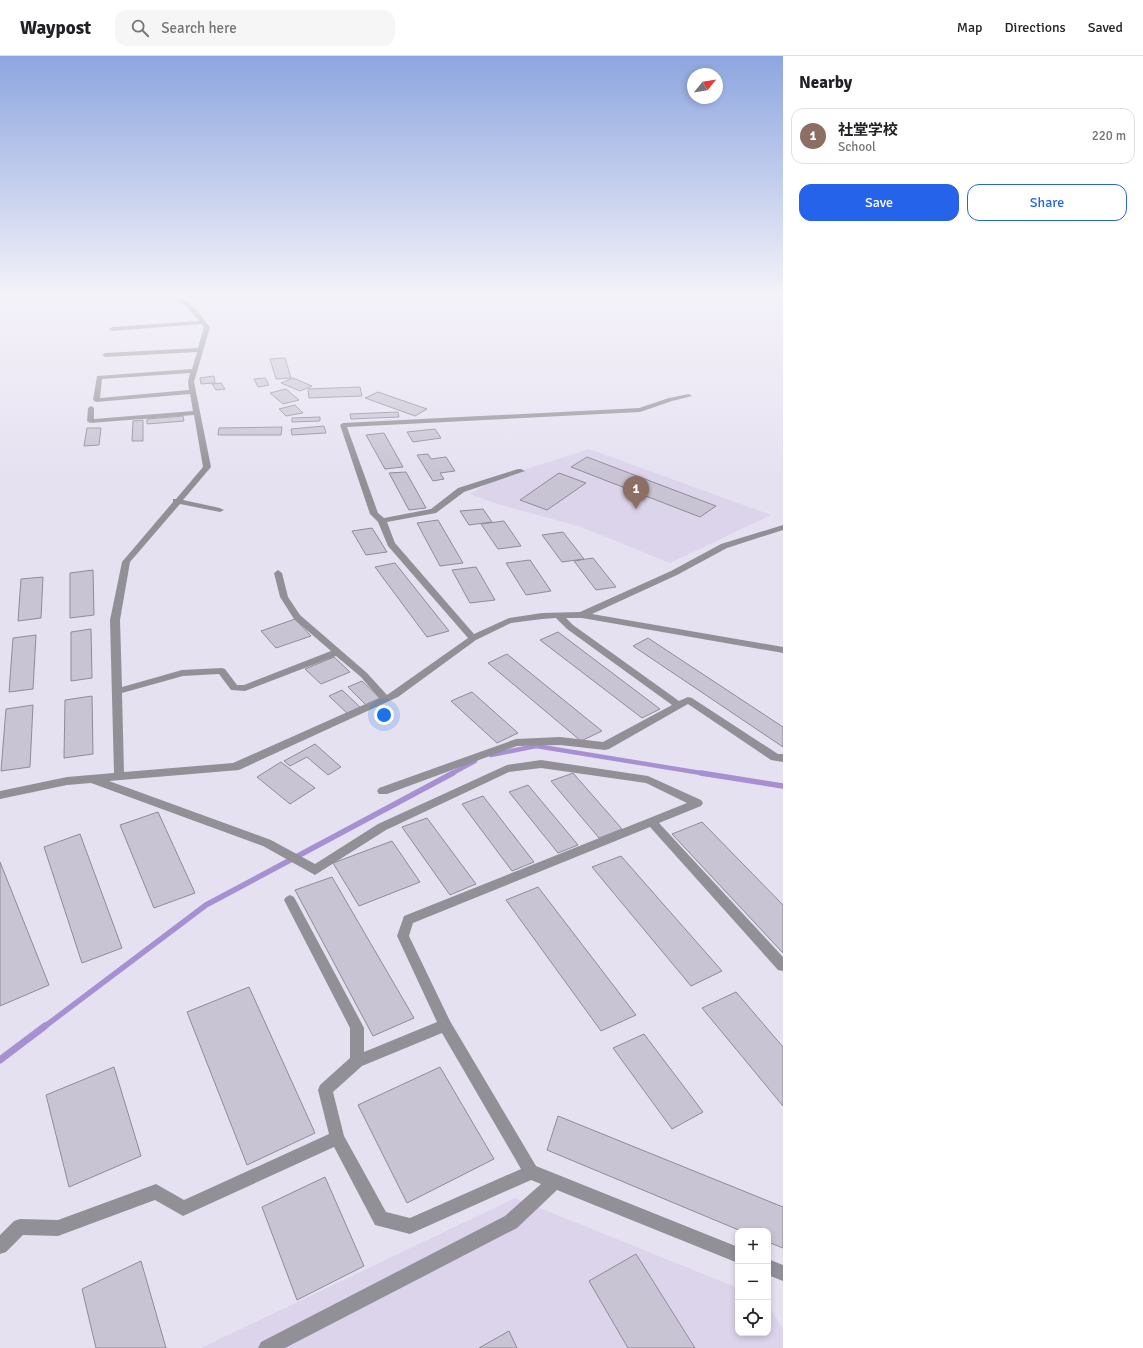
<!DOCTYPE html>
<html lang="en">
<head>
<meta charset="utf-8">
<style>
	:root { --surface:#fff; --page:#f6f6f6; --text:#202124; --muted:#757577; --line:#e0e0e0; --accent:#2563eb }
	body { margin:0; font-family:Signika,"Noto Sans SC",sans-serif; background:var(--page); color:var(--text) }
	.controls { position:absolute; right:12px; bottom:12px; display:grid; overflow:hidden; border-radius:8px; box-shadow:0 2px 6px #0003 }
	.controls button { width:36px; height:36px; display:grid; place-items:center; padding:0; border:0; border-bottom:1px solid var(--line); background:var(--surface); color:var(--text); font:20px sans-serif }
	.compass { position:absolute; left:687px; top:12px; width:36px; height:36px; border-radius:50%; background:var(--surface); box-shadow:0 2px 6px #0003; rotate:60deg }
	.you { position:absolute; left:384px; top:659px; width:14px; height:14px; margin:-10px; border:3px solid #fff; border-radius:50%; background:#1a73e8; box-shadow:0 0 0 6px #1a73e833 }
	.badge { display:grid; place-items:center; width:26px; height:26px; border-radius:50%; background:var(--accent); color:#fff; font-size:13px; font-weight:700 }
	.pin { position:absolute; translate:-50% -33px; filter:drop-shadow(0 1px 2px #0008) }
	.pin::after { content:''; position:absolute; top:21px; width:14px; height:12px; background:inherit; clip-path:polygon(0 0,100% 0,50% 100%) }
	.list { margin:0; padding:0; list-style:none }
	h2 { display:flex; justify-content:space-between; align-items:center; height:52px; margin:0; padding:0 16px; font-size:17px }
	h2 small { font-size:13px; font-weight:400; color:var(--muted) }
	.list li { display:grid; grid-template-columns:26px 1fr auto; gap:12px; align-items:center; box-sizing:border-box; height:56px; margin:0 8px 8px; padding:0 8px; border:1px solid var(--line); border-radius:12px }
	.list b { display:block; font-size:15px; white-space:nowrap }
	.list p { margin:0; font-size:13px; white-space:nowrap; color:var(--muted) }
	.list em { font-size:13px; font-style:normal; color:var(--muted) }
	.actions { display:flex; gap:8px; padding:12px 16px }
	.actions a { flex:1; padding:9px 0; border:1px solid var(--accent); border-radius:12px; text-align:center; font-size:14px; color:var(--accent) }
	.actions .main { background:var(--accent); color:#fff }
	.icon { flex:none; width:22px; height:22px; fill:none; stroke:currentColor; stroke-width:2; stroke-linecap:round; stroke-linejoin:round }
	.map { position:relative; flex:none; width:783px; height:1292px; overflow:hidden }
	header { display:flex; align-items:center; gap:24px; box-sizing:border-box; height:56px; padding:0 20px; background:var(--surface); border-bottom:1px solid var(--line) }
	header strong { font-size:19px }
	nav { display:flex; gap:22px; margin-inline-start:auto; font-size:14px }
	.search { width:280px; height:36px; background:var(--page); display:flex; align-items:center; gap:10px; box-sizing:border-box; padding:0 14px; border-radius:12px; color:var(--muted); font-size:15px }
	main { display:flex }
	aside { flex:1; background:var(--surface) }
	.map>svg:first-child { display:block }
</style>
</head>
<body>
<header>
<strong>Waypost</strong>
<div class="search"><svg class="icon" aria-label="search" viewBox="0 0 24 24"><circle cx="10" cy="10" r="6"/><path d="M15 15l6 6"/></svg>Search here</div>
<nav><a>Map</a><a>Directions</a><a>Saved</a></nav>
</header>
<main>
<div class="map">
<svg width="783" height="1292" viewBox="0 0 783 1292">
	<rect width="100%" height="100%" fill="#e6e1f1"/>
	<path fill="#dbd4eb" d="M589 393 771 459 670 507 581 471 494 447 470 438 496 423Z
		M515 1142 738 1232V1277H768V1249L783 1273V1292H201Z"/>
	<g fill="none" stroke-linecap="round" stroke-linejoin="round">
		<path stroke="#a690d1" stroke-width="4.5" d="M491 699 536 690 707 718
			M451 718 475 705"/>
		<path stroke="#a690d1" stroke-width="5.5" d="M701 717 783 730
			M44 971 206 849 453 717"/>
		<path stroke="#a690d1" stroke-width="7" d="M0 1004 45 970"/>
	</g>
	<path fill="#c8c4d3" stroke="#8f8b98" d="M285 302 291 322 276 323 270 303Z
		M214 320 215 327 201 328 200 322Z
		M265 322 269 329 258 331 254 323Z
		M293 322 312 330 300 335 281 327Z
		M221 327 225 333 216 334 212 328Z
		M360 331 362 340 309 342 308 333Z
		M286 333 299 344 283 348 270 337Z
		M378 336 427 353 415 360 365 342Z
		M295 349 303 357 286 360 279 353Z
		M398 356 399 361 351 363 350 358Z
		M183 360 184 365 147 368V363Z
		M320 361V365L292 366V362Z
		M143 364V385H132L133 365Z
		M324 370 326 377 292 379 291 373Z
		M282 371 281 379H218L219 372Z
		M87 372H101L99 389 84 390Z
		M435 373 441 382 413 386 407 376Z
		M384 377 403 411 385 413 366 379Z
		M428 398 431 403 446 401 455 415 440 417 444 423 433 425 417 399Z
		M587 401 716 450 700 461 571 411Z
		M406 416 426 452 409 454 389 417Z
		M559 417 586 427 547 454 520 444Z
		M483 453 492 466 469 469 460 455Z
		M438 464 463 507 440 510 417 467Z
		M504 465 521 490 498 493 481 468Z
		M372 472 387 496 366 499 352 475Z
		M563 476 584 503 562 506 542 479Z
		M593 502 616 531 596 534 574 505Z
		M530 504 551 535 526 539 506 507Z
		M395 507 449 575 427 581 375 511Z
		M476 511 495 544 470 547 452 514Z
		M93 514 94 559 70 562V517Z
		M43 521 41 562 18 565 21 523Z
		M295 563 311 580 276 592 261 575Z
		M91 573 92 622 71 625V576Z
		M558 576 660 653 642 662 540 584Z
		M36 579 33 633 9 636 13 582Z
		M648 582 783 671V691L633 590Z
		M507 598 602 675 581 685 488 607Z
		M334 601 350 616 321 628 305 613Z
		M362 625 381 643 367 650 348 631Z
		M342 634 361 652 348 658 329 640Z
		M472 636 518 677 497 687 451 645Z
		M92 640 93 698 64 702 65 644Z
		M33 649 30 711 1 715 6 653Z
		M315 688 341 711 328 719 307 701 290 710 284 705Z
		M281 706 315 732 290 748 257 721Z
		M573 717 622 773 599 782 551 725Z
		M528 729 578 789 558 797 509 736Z
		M483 740 534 806 512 815 462 748Z
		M158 756 195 837 154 852 120 769Z
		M427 762 476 828 450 839 402 771Z
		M702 766 783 849V897L672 778Z
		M80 778 122 892 82 907 44 791Z
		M392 785 420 826 359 850 333 807Z
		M621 800 722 915 691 930 592 811Z
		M0 806 49 929 0 950Z
		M332 821 414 962 373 980 295 834Z
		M538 831 636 959 601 975 506 844Z
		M249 931 315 1077 247 1109 187 956Z
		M736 936 783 991V1050L702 952Z
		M644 978 703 1056 672 1073 613 992Z
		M114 1011 141 1100 69 1131 46 1039Z
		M440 1011 494 1103 407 1147 358 1049Z
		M558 1060 783 1151V1192L768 1186V1175H741L547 1094Z
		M325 1121 364 1210 297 1244 262 1151Z
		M636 1198 695 1292H628L589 1225Z
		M141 1205 166 1292H96L82 1233Z
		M509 1275 517 1292H479Z"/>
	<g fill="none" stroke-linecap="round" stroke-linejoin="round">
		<path fill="#929097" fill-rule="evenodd" d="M0 238H13L0 242Z
			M166 238C185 238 199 257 210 271L194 326 211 411 183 444 220 452 224 454 220 456 180 448 130 506 120 564 122 631 182 614 222 612 225 613 237 629H244L331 595 294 563 280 541 274 517 278 514 282 517 288 541 300 559 367 617 387 639 468 582 388 490 378 466 370 458 340 369 343 367 639 352 669 342 689 338 692 340 672 345 640 356 347 371 378 457 384 462 431 453 458 432 518 413H521L525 415 464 436 436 457 387 466 395 487 474 578 509 562 542 557 580 556 671 515 721 488 783 469V474L727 492 677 519 592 558 783 591V597L582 562H566L573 569 679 645 688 641 692 642 778 698H783V706L771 704 688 648 609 693 605 694 560 689 517 690 387 738H379L377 735 379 732 516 683 560 681 603 686 672 649 567 573 556 562 542 563 511 567 476 584 398 641 239 714 109 725 271 784 315 808 378 768 507 709 541 704 648 720 701 744 703 747 701 750 659 767 783 901V915L778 914 650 771 413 867 409 880 450 965 536 1110 738 1191V1207L557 1134 517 1172 285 1292H258L261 1286 505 1160 541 1128 531 1124 410 1178 375 1169 334 1091 183 1160 155 1144 58 1180 23 1179 6 1196 0 1198V1179L14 1165 20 1163 58 1164 156 1128 184 1144 329 1078 318 1034 320 1029 350 1002V972L284 844 286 841 290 839 294 841 362 968 364 972V996L437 966 397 880 404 860 687 747 646 727 541 712 509 716 386 774 315 819 263 790 91 727 67 729 0 743V735L67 721 114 717 110 564 122 506 173 446V443H176L203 411 194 359 90 367 87 365 88 352 91 350 94 352V363L193 355 190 338 96 346 93 344 97 320 192 313 197 296 105 301 102 299 105 297 198 292 204 271 201 268 112 275 109 273 112 271 199 265 187 250ZM190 317 188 326 189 334 100 342 102 323ZM336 600 361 621 379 642 233 707 124 716 122 637 183 620 219 618 231 634 245 635ZM442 977 521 1113 410 1162 386 1156 344 1080 333 1036 362 1010Z
			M768 1203 783 1209V1225L768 1219Z"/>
	</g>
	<linearGradient id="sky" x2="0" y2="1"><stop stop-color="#8da6df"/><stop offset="0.57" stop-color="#f4f2f9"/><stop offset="1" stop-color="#f4f2f9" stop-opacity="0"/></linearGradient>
	<rect width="783" height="419" fill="url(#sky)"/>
</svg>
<div class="controls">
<button>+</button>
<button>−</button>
<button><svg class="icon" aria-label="locate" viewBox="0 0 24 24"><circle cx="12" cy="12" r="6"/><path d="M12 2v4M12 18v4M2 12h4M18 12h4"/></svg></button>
</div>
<svg class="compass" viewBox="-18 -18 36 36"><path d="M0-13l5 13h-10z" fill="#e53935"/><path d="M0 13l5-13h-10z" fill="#757577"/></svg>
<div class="you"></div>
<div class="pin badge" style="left:636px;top:453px;background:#8d6e63">1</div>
</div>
<aside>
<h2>Nearby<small></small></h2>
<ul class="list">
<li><span class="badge" style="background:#8d6e63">1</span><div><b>社堂学校</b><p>School</p></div><em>220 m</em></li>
</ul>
<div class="actions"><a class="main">Save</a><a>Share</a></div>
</aside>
</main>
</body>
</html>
